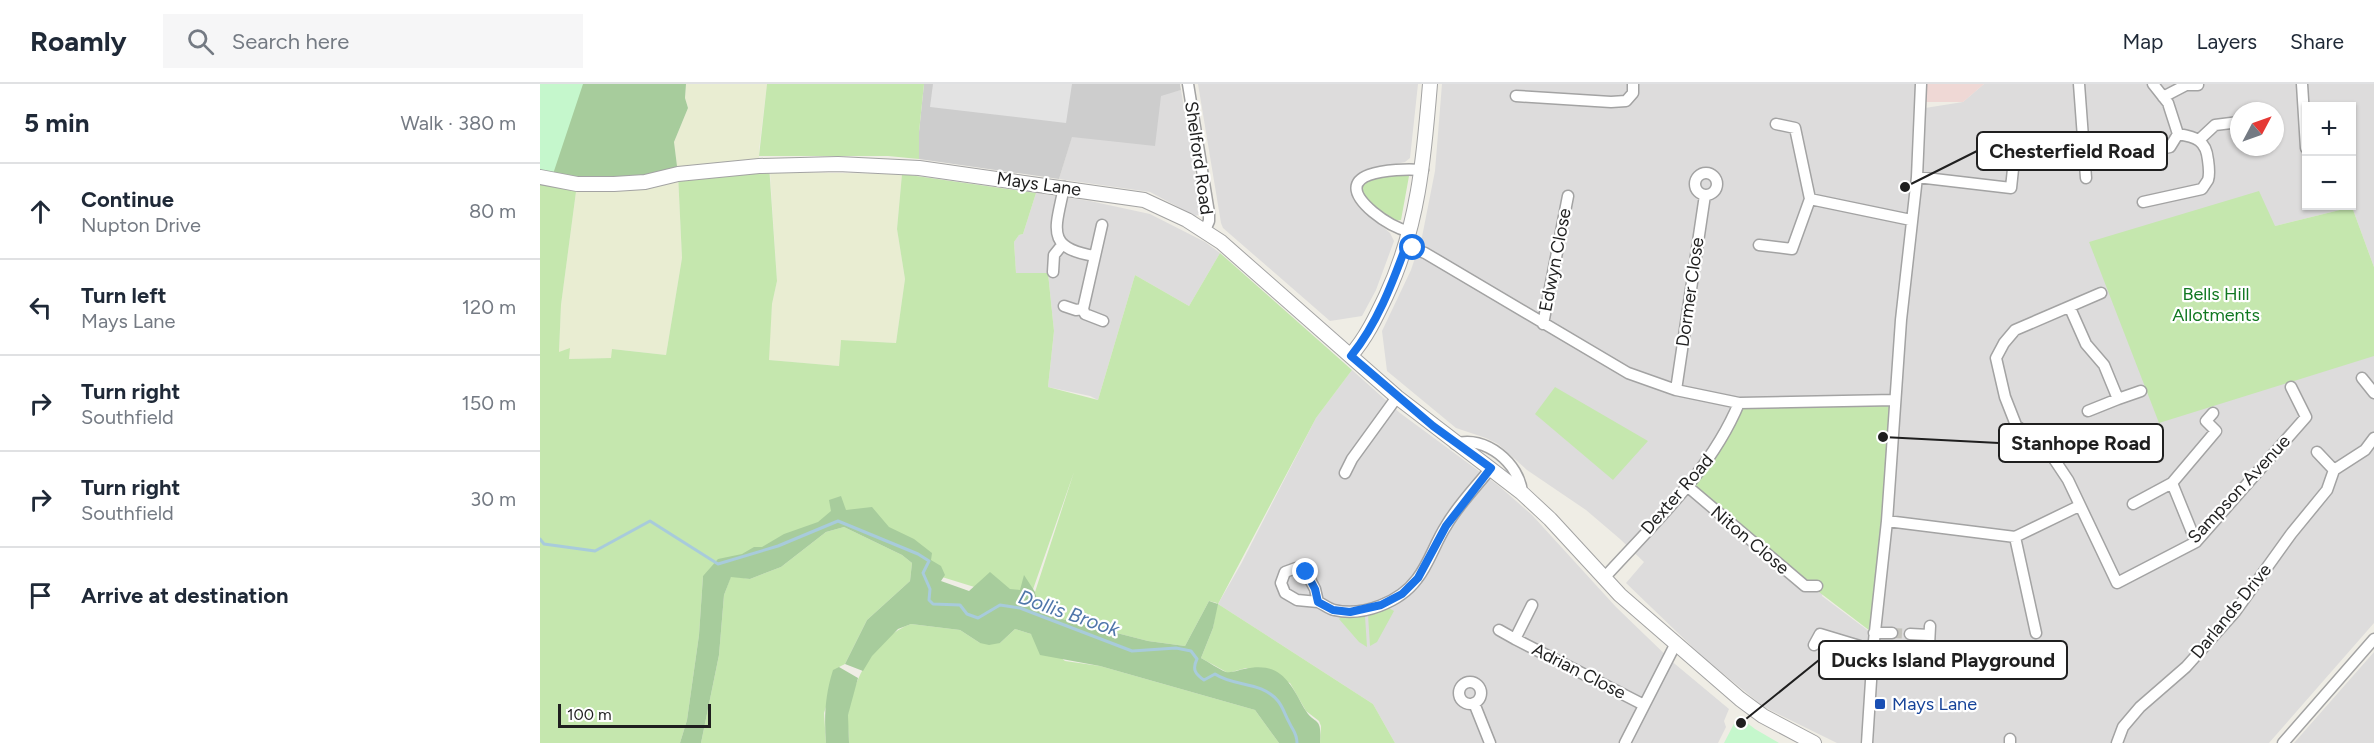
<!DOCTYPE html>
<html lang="en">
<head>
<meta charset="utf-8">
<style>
	:root { --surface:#fff; --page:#f6f6f7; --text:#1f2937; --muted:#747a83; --line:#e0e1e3 }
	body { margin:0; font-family:Figtree,sans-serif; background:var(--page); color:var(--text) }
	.controls { position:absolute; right:18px; top:18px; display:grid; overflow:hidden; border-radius:0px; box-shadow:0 2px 4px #0004 }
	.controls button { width:54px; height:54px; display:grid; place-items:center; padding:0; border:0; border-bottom:2px solid var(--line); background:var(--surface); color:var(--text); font:30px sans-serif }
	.compass { position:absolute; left:1690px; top:18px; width:54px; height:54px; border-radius:50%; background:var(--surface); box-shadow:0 2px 4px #0004; rotate:49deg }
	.scale { position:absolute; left:18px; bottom:15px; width:153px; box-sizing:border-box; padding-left:6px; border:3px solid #1f1f1f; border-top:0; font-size:16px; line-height:21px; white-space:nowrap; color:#1f1f1f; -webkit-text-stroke:4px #fff; paint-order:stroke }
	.stop { position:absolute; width:18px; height:18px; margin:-14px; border:4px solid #1a73e8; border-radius:50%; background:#fff }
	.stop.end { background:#1a73e8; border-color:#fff; box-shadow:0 2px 6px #0008 }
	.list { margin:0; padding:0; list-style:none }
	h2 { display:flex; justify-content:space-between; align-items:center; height:78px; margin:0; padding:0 24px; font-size:26px }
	h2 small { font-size:20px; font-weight:400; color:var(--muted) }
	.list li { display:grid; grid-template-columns:39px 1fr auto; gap:18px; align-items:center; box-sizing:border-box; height:96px; padding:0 24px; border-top:2px solid var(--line) }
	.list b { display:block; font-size:22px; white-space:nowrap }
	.list p { margin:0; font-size:20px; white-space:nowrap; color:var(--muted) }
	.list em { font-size:20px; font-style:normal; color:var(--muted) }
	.icon { flex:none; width:33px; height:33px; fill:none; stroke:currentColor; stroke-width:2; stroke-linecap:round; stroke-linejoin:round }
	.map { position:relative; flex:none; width:1834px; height:659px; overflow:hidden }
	header { display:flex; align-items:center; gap:36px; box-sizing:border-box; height:84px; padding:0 30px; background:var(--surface); border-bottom:2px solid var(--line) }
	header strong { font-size:28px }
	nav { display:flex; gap:33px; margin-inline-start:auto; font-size:21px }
	.search { width:420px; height:54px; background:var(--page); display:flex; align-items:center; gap:15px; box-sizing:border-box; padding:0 21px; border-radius:0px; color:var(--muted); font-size:22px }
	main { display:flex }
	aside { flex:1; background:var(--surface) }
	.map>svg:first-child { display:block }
</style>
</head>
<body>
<header>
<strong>Roamly</strong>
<div class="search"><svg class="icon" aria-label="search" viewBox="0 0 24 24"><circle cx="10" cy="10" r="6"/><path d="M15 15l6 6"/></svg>Search here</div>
<nav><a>Map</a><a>Layers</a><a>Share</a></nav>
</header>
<main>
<aside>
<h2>5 min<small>Walk · 380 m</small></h2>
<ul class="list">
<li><svg class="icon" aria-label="ahead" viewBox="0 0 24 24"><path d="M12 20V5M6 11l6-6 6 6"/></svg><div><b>Continue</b><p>Nupton Drive</p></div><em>80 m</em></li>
<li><svg class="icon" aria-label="left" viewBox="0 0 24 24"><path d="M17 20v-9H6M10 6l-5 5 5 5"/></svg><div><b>Turn left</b><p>Mays Lane</p></div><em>120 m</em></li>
<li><svg class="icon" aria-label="right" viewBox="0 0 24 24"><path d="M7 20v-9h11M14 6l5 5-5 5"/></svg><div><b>Turn right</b><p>Southfield</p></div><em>150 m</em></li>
<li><svg class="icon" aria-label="right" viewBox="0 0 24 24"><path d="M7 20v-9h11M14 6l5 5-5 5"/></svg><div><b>Turn right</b><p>Southfield</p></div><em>30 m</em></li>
<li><svg class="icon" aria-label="arrive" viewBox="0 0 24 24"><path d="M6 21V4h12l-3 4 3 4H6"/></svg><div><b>Arrive at destination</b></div></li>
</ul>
</aside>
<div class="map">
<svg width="1834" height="659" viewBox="0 0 1834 659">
	<rect width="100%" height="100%" fill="#efede5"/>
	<path fill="#dddcdc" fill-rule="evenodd" d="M658 0H878L870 74 865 78 823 87 815 94 811 104 813 115 817 121 850 149 854 157 836 206 822 232 790 237 683 144 681 139Z
		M902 0H1381L1385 24 1423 18 1444 0H1834V183L1812 123 1735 142 1549 158 1834 272V539L1729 659H1333L1352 316 1282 512 1334 551 1320 659H1297L1224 623 1165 575 1086 499 1104 478 1080 455 1046 426 987 386 958 360 946 354 916 344 847 287 842 247 871 186 882 153 895 87ZM1766 22H1812V122H1766ZM1699 27H1735V63H1699Z
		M641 6 662 130 655 132 610 108 519 95 532 52 621 11Z
		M496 109 550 117 610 130 665 158 680 169 649 222 595 191 558 316 550 312 508 303 514 247 508 189 476 190 474 158 479 151 483 150Z
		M812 286 860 329 959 402 992 431 1076 523 1135 580 1189 625 1184 637 1186 643 1178 659H855L833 620 678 520 701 480 776 334Z
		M1834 568V659H1754Z"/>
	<path fill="#efd8d5" d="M1381 0H1444L1423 18H1381Z"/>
	<path fill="#cdcdcd" d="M384 0H640L641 6 621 12 615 62 532 53 519 95 379 75V48Z"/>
	<path fill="#e9edd2" d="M146 0H227L219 66V82L138 91 142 174 126 271 73 265 72 274 29 275 19 268 21 221 37 100 138 90 134 58 148 24 145 14Z
		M230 88 362 90 357 145 365 195 356 259 301 256 299 282 228 276 232 220 237 197Z"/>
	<path fill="#c5e7ae" d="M227 0H384L379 48V75L348 72H219Z
		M229 81 237 197 232 220 229 276 299 282 301 256 356 259 365 195 357 145 362 90 496 109 483 150 479 151 474 158 476 189H508L514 247 508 303 558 316 595 191 649 222 680 169 812 286 776 334 678 520 833 620 855 659H780L781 642 779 637 766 627 750 599 706 584 688 589 661 574 673 544 677 519 669 517 645 562 608 557 518 534 499 523 495 508 534 388 490 514H470L402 493 378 470 298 437 163 492 159 551 147 636 140 659H0V93L37 100 21 221 19 268 30 264 29 275 71 274 72 265 126 271 142 174 138 90Z
		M866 89 869 92 861 136 853 137 824 113 822 101 827 95Z
		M1719 107 1735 142 1812 123 1834 183V272L1619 339 1549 158Z
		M1015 303 1108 357 1073 396 995 330Z
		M1355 316 1334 550 1191 441 1147 402 1199 319Z
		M304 443 362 471 372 479 370 497 327 536 305 580 299 583 284 629 286 659H161L179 571 184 511 191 492 210 495 241 483 286 448Z
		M849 524 854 527 837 558 830 562 828 531Z
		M825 532 827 563 819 558 799 535 801 533Z
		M371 540 420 546 440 559H460L475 545 491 550 525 577 560 582 715 626 739 659H309C309 650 307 639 308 630 313 595 336 552 371 540Z"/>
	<path fill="#a7cc9c" d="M0 0H146L145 14 148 24 134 58 138 90 105 98 11 95Z
		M301 412 306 426 332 423 349 443 374 455 392 469 391 476 401 482 405 491 401 497 429 507 450 488 470 505 480 506 484 491 495 508 499 523 518 534 608 557 645 562 669 517 678 520 673 544 661 574C669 578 678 585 686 588 692 589 699 586 704 585 739 577 749 596 764 624 775 643 782 630 780 659H739L715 626 560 582 500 571 491 550 475 545 460 559 449 561 440 559 420 546 371 540 358 545 332 572 323 587 305 580 327 536 370 497 372 479 362 471 304 443 286 448 241 483 210 495 191 493 184 511 179 571 161 659H140L147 636 159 551 163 492 178 475 202 470 214 463H222L244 450 278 438 291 427 289 416Z
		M299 583 318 594 308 631 309 659H286C284 633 285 611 293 586Z"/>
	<path fill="#c5f7cc" d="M0 0H43L12 93 0 91Z
		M1198 632 1215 645 1239 659H1184Z"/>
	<path fill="#e3e3e3" d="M393 0H532L526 39 390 23Z"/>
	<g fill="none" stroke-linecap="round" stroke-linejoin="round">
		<path stroke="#a8cbdb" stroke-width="3" d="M0 455 4 460 55 467 110 437 178 480 238 462 298 437 378 470 389 477 383 489 390 505 389 516 393 520 420 521 427 530 438 534 460 521 480 524 592 567 636 564 651 567 657 575C652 585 655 590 664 596L675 590C694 603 722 597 738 617 743 623 745 631 749 638 753 647 757 649 757 659"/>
		<path stroke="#c5c4bd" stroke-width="10" stroke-dasharray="10 5" stroke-linecap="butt" d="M1352 549 1370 550"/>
		<g stroke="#a3a3a3" stroke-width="13">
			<path id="minor" d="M648 0 669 129V137L665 146
				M1539 0 1546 94
				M1613 0 1628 19 1638 50 1630 63 1616 66
				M1762 0 1766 64
				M976 12 1071 18 1086 17 1093 9V0
				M1623 13 1646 1H1658
				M1660 55 1675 41 1699 38
				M1155 100a11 11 0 1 1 22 0a11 11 0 1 1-22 0Z
				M1377 93 1471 104 1473 85
				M524 103C516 144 504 164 555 172
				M1270 115 1371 136
				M1603 118 1662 105 1668 96C1670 90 1669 83 1668 76 1666 56 1656 53 1638 50
				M562 141 543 225 545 230 563 237
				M870 148C855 144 845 138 833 128 785 87 854 84 883 86
				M1219 161 1252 165 1270 115 1255 44 1236 40
				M866 162 885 169 1088 289 1136 306 1199 319 1355 316
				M513 188 514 171 522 161
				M1561 209 1475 246 1464 259 1456 274 1465 313 1476 341 1512 372 1528 396 1577 499 1656 458 1766 333 1751 303
				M524 222 536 226 543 225
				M1530 224 1546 260 1564 281 1578 315 1601 307
				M1003 240 1028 112
				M1822 294 1834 309
				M1136 306 1165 111
				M1548 327 1578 315
				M915 360C945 350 980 380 982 409
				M1777 368 1794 386
				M805 389 812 375 857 313
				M1632 399 1656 458
				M1147 402 1265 502H1277
				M1593 420 1632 399 1676 347 1666 337 1673 329
				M1347 437 1475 453 1539 422
				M1475 453 1496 549
				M1064 494C1113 440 1171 387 1199 319
				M778 518 757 516 745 509 741 499 745 488 756 484 766 488 775 505 778 518C783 520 789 525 794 526 823 533 860 518 877 495 889 480 895 459 906 442 918 421 936 403 951 384
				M992 521 975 555 1104 621
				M1390 542 1389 562 1391 567 1399 568
				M959 546 975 555
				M1334 549H1352
				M1370 550 1389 551
				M1274 561 1280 550 1333 566
				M919 609a11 11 0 1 1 22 0a11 11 0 1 1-22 0Z
				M934 619 950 659
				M1085 659 1135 561
				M1327 659 1333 566 1347 437 1361 236 1377 93 1381 0
				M1470 659V655
				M1577 659 1583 643 1600 623 1646 583 1695 528 1751 450 1787 406 1794 386 1825 366 1834 354
				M1743 659 1834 555"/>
		</g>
		<g stroke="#a3a3a3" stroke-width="16">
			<path id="tertiary" d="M0 93 37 100H74L105 98 138 90 219 82 298 80 379 84 604 116 647 136 681 158 857 313 982 409 1010 435 1080 511 1200 615 1223 632 1274 659
				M811 271C826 254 836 233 846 212 878 144 884 74 890 0"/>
		</g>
		<use href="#minor" stroke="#fff" stroke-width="10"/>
		<use href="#tertiary" stroke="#fff" stroke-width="14"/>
	</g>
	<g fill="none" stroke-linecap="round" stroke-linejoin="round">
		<path stroke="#1a73e8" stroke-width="8" d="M766 488 775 505 778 518 793 526 810 528 841 521 862 510 878 494 906 442 951 384 893 342 811 272C837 240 852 200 866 162L873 164"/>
	</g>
	<rect fill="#1a4fb4" stroke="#fff" stroke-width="2" x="1334" y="614" width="12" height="12" rx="3"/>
	<g text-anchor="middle" stroke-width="4.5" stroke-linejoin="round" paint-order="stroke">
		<g font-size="18" fill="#1f1f1f" stroke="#fff">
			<text transform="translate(659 74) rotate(82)" y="6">Shelford Road</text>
			<text transform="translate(499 100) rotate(8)" y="6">Mays Lane</text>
			<text transform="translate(1015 176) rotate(-79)" y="6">Edwyn Close</text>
			<text transform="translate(1150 208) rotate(-82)" y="6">Dormer Close</text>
			<text transform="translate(1699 405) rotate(-47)" y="6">Sampson Avenue</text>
			<text transform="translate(1137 410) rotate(-49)" y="6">Dexter Road</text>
			<text transform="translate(1210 456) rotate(40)" y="6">Niton Close</text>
			<text transform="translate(1691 527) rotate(-51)" y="6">Darlands Drive</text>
			<text transform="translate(1039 587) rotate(27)" y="6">Adrian Close</text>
		</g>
		<g font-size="18" fill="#117822" stroke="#fff">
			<text x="1676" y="216">Bells Hill<tspan x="1676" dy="21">Allotments</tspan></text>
		</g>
		<g font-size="18" fill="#164399" stroke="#fff" text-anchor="start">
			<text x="1352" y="626">Mays Lane</text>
		</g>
		<g font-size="20" font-style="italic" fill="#4f76aa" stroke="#fff">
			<text transform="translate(529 529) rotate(19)" y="7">Dollis Brook</text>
		</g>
	</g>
	<path fill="none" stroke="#1f1f1f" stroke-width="2" d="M1365 103L1437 67M1343 353L1459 359M1201 639L1279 576"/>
	<g fill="#1f1f1f" stroke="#fff" stroke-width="2">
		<circle cx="1365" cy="103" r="6"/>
		<circle cx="1343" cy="353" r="6"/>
		<circle cx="1201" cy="639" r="6"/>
	</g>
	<g fill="#fff" stroke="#1f1f1f" stroke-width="2">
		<rect x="1437" y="48" width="190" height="38" rx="6"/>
		<rect x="1459" y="340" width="164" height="38" rx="6"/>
		<rect x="1279" y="557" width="248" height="38" rx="6"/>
	</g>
	<g font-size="20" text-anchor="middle" font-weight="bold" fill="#1f1f1f">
		<text x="1532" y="74">Chesterfield Road</text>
		<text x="1541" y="366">Stanhope Road</text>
		<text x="1403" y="583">Ducks Island Playground</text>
	</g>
</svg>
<div class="controls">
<button>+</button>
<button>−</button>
</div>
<svg class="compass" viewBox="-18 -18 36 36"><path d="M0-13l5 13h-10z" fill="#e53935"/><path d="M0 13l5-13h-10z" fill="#747a83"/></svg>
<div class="scale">100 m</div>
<div class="stop" style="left:873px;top:164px"></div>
<div class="stop end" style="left:766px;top:488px"></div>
</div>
</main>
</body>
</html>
